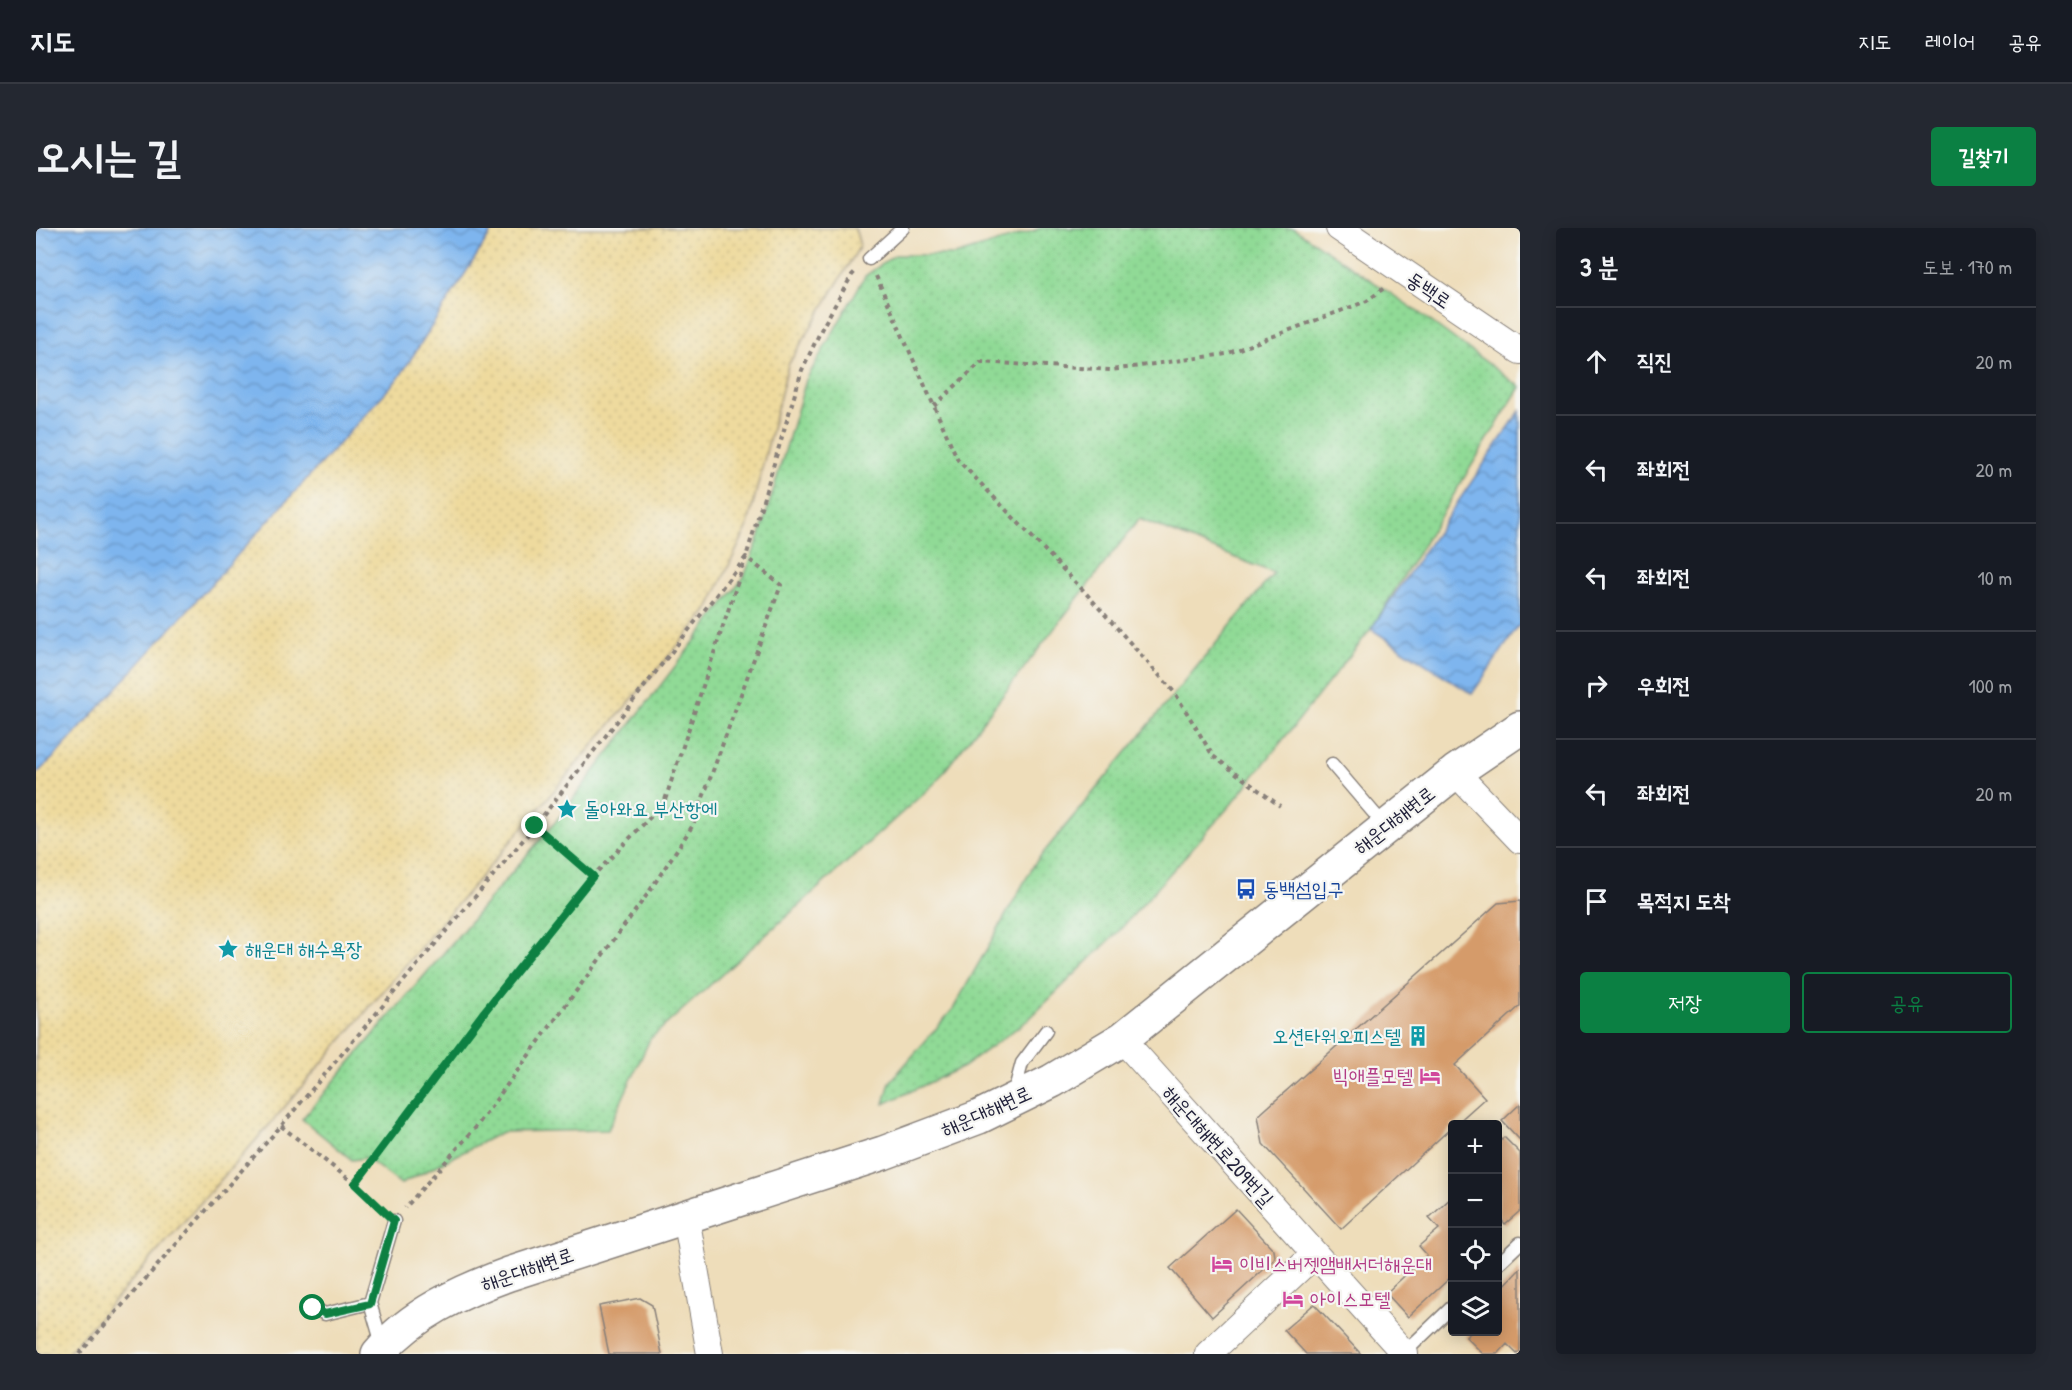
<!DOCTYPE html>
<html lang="ko">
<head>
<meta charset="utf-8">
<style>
	:root { --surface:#171b24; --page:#242831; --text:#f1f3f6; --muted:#9ea1a6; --line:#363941; --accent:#0b8043 }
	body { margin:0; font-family:"Patrick Hand","Poor Story",sans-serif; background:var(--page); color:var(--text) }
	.controls { position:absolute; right:18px; bottom:18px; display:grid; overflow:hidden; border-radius:6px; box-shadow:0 3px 15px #0003 }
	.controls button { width:54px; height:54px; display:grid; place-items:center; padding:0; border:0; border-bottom:2px solid var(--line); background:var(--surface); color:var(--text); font:30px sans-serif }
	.stop { position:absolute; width:18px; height:18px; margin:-14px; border:4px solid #0b8043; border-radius:50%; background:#fff }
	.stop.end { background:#0b8043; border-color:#fff; box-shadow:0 2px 6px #0008 }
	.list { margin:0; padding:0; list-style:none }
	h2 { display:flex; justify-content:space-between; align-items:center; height:78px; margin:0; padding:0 24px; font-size:26px }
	h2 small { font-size:20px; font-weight:400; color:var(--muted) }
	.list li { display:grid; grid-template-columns:39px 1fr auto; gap:18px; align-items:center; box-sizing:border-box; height:108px; padding:0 24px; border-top:2px solid var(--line) }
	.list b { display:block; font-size:22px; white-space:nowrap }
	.list em { font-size:20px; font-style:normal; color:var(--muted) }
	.actions { display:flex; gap:12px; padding:18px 24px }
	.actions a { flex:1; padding:14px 0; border:2px solid var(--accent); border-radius:6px; text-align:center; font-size:21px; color:var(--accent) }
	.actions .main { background:var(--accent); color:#fff }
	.icon { flex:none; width:33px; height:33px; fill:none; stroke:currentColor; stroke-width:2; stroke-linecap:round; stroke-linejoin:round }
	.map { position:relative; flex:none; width:1484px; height:1126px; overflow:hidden; border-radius:6px }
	header { display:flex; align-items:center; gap:36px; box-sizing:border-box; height:84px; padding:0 30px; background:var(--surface); border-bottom:2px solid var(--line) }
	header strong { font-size:28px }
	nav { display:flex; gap:33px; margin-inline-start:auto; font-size:21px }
	.intro { display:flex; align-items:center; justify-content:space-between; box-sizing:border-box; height:144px; padding:0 36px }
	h1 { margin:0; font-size:42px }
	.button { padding:15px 27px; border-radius:6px; background:var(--accent); color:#fff; font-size:21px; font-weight:700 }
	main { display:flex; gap:36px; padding:0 36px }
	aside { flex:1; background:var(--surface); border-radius:6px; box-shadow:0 3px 15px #0003 }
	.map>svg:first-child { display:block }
</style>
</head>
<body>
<header>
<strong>지도</strong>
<nav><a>지도</a><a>레이어</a><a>공유</a></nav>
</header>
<div class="intro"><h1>오시는 길</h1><a class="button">길찾기</a></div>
<main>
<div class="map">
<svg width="1484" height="1126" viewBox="0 0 1484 1126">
	<defs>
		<pattern id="sand-dots" width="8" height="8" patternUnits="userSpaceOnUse" patternTransform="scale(1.5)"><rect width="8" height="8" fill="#eeda9e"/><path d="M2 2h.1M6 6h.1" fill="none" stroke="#ccbb89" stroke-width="1.8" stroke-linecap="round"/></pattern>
		<pattern id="park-dots" width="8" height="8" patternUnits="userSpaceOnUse" patternTransform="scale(1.5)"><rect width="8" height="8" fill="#90da96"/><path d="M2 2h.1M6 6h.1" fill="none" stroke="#7cbb82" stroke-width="1.8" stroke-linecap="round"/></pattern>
		<pattern id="water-waves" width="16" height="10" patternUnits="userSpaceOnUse" patternTransform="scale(1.5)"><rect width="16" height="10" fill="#7eb5ee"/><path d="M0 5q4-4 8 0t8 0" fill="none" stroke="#6793c2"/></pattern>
	</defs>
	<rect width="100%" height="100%" fill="#f6f6f2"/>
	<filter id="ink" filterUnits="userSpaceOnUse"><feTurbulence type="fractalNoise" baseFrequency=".0167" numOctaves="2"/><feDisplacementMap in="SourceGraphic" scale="12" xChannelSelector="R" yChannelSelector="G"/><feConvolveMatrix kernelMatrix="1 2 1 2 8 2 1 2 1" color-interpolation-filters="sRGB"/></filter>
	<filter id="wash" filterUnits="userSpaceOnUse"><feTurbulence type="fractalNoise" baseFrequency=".008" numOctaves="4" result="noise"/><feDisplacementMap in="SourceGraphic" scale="24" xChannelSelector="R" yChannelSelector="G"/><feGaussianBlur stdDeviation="1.35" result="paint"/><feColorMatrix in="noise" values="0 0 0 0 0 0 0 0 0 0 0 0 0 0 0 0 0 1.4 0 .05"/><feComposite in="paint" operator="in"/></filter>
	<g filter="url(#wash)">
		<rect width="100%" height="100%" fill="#eeddba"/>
		<path fill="url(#sand-dots)" stroke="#887e6c" stroke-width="1.5" d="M458 0H819L824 18 752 137 711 300 671 383 235 895 31 1126H0V546L18 529 364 148Z"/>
		<path fill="url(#park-dots)" stroke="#597e68" stroke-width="1.5" d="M1006 0H1257L1378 81 1484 159 1335 401 1199 572 1082 704 992 792 927 839 848 876 854 854 917 781 999 635 1238 345 1103 291 900 554 614 811 572 902 466 904 365 956 330 930 316 932 266 891 520 593 708 349 724 307 770 152 829 48 859 27H919Z"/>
		<path fill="url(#water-waves)" stroke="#506c94" stroke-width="1.5" d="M0 0H458L364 148 18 529 0 546Z
			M1484 183V396L1436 466 1335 401Z"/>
		<g id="blocks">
			<path fill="#d59b6a" d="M1484 673V778L1419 837 1449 870 1420 896H1416V899L1305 1001 1227 916 1222 888 1462 675Z
				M1484 876V912L1466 893Z
				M1468 909 1484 925V983L1469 996 1462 988V915Z
				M1416 969V1048L1372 1089 1350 1065 1391 1027 1383 1018 1403 1001 1393 990Z
				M1200 981 1238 1022 1239 1029 1238 1032 1176 1089 1134 1040Z
				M1484 1041V1123L1481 1126 1471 1116 1462 1126H1447L1430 1109 1435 1104H1462V1064Z
				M604 1070 616 1077 626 1126H573L563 1078Z
				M1278 1076 1325 1126H1270L1248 1102Z"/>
		</g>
	</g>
	<g filter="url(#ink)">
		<use href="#blocks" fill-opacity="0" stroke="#88807a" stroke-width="1.5"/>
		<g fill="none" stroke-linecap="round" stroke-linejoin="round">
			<g stroke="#88807a" stroke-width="15">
				<path id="service" d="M833 31 867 0
					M1296 536 1349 598
					M978 865 986 835 1010 803
					M1462 1036 1484 1015
					M277 1080 289 1086 334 1075
					M346 1116 334 1075 358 993
					M1368 1125 1416 1079"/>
			</g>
			<g stroke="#88807a" stroke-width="28">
				<path id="minor" d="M1303 0 1484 123
					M1419 544 1484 612
					M1086 811 1369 1126
					M650 989 674 1126
					M1172 1126 1279 1026"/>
			</g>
			<g stroke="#88807a" stroke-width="36">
				<path id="secondary" d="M342 1126C375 1086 426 1063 473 1046L847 925 943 889 1016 853 1086 811 1419 544 1484 500"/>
			</g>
			<path stroke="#88807a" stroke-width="4" stroke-dasharray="4.5 4.5" stroke-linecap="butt" d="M840 48 922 232 1047 362 1139 465 1177 528 1244 578
				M898 178 945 134 1075 142 1190 126 1331 73 1348 60
				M499 598 557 648
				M245 898 319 956 346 982
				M319 956 448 784 557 648 628 575 710 329 745 357 657 597 613 664 440 899 369 980
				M43 1126 245 898 499 598 710 329 766 142 786 100 816 47 821 42"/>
			<use href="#service" stroke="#fff" stroke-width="12"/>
			<use href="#minor" stroke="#fff" stroke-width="26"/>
			<use href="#secondary" stroke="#fff" stroke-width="33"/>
		</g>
	</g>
	<g fill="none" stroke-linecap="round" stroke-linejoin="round" filter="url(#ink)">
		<path stroke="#0b8043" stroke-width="8" d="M277 1080 289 1086 334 1076 358 993 319 956 448 784 557 648 499 598"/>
	</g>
	<defs>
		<g id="sight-bare" transform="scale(1.62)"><path d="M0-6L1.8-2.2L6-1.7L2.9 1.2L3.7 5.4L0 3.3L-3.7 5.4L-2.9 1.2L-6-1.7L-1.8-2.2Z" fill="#0f9aa8" stroke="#f6f6f2" stroke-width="2.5" paint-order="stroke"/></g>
		<g id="bus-bare" transform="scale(1.62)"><path d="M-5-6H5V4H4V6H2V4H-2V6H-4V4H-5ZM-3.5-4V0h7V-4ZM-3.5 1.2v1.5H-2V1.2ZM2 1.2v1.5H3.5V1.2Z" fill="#1a4fb4" stroke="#f6f6f2" stroke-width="2.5" paint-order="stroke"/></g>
		<g id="building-bare" transform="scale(1.62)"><path d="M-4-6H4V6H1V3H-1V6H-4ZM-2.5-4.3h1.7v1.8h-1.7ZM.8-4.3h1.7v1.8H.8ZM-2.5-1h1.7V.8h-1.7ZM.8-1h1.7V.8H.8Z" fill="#0f9aa8" stroke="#f6f6f2" stroke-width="2.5" paint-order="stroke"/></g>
		<g id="hotel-bare" transform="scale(1.62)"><path d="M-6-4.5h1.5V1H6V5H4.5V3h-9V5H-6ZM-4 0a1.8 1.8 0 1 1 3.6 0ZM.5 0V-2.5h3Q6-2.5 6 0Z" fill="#d1479c" stroke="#f6f6f2" stroke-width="2.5" paint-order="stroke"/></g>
	</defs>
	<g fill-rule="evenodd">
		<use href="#sight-bare" x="531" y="581"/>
		<use href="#bus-bare" x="1210" y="661"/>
		<use href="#sight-bare" x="192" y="721"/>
		<use href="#building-bare" x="1382" y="808"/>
		<use href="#hotel-bare" x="1394" y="848"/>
		<use href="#hotel-bare" x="1186" y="1036"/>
		<use href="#hotel-bare" x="1257" y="1071"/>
	</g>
	<g text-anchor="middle" stroke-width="4.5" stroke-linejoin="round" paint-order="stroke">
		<g font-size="20" fill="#22223b" stroke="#f6f6f2">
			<text transform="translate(1393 62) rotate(34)" y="7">동백로</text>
			<text transform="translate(1358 592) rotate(-38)" y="7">해운대해변로</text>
			<text transform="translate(950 883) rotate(-24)" y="7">해운대해변로</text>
			<text transform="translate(1182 918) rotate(48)" y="7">해운대해변로209번길</text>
			<text transform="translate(491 1041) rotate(-19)" y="7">해운대해변로</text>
		</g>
		<g font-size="20" fill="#0d838f" stroke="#f6f6f2" text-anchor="start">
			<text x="548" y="588">돌아와요 부산항에</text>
			<text x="209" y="728">해운대 해수욕장</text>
			<text x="1365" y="815" text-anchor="end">오션타워오피스텔</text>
		</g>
		<g font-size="20" fill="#164399" stroke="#f6f6f2" text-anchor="start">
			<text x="1227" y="668">동백섬입구</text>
		</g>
		<g font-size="20" fill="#b23c85" stroke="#f6f6f2" text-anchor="start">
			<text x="1377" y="855" text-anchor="end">빅애플모텔</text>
			<text x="1203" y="1043">이비스버젯앰배서더해운대</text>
			<text x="1274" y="1078">아이스모텔</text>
		</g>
	</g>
</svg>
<div class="controls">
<button>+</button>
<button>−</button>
<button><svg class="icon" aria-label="locate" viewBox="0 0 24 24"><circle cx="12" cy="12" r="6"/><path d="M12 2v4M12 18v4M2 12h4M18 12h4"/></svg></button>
<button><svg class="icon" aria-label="layers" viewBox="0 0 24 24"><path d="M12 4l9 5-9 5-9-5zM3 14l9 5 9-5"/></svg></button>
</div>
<div class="stop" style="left:277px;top:1080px"></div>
<div class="stop end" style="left:499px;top:598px"></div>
</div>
<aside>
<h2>3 분<small>도보 · 170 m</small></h2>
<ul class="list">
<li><svg class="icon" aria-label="ahead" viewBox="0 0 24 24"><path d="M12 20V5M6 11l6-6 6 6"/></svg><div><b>직진</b></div><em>20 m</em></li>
<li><svg class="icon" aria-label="left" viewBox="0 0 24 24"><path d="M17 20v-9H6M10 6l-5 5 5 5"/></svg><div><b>좌회전</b></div><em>20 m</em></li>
<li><svg class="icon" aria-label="left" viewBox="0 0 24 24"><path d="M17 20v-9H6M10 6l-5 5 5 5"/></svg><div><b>좌회전</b></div><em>10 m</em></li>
<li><svg class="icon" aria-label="right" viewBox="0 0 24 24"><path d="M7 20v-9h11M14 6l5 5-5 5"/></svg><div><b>우회전</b></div><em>100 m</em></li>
<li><svg class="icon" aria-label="left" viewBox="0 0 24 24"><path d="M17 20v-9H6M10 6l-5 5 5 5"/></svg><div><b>좌회전</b></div><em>20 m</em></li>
<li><svg class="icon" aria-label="arrive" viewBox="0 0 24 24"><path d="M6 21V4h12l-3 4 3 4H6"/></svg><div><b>목적지 도착</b></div></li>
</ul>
<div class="actions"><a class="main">저장</a><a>공유</a></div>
</aside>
</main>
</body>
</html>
